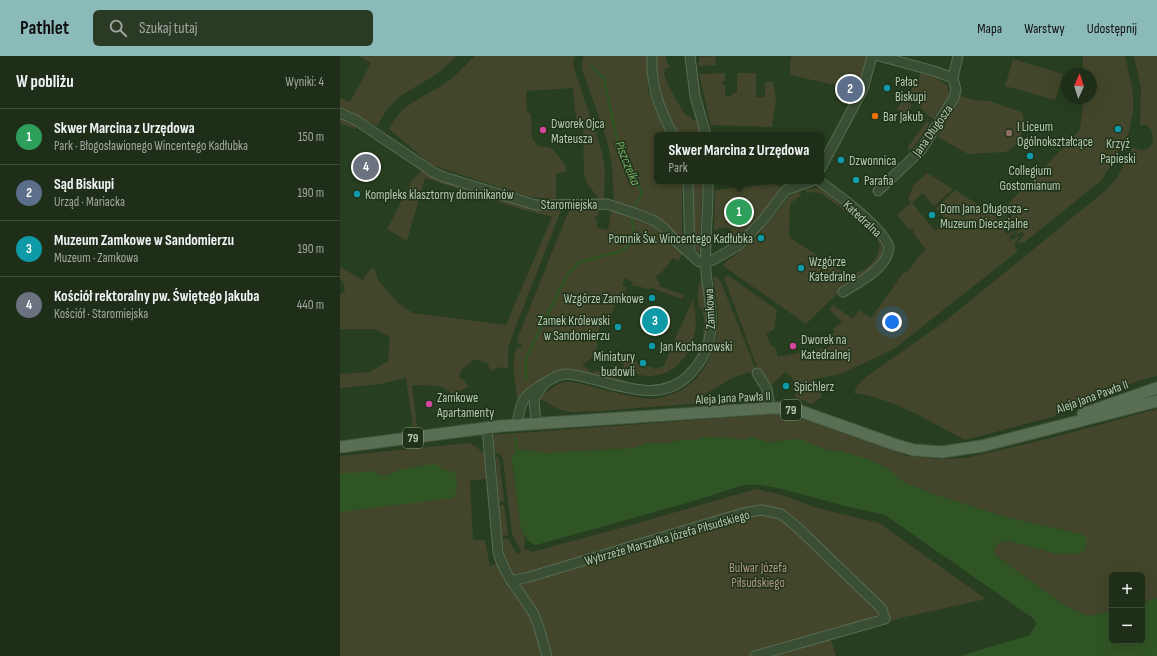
<!DOCTYPE html>
<html lang="pl">
<head>
<meta charset="utf-8">
<style>
	:root { --surface:#1e2e18; --page:#2b3a25; --text:#f1f3f6; --muted:#a1a8a2; --line:#3c4a37; --accent:#8bbbb9 }
	body { margin:0; font-family:"Sofia Sans Condensed",sans-serif; background:var(--page); color:var(--text) }
	.controls { position:absolute; right:12px; bottom:12px; display:grid; overflow:hidden; border-radius:6px; box-shadow:0 4px 16px #0002 }
	.controls button { width:36px; height:36px; display:grid; place-items:center; padding:0; border:0; border-bottom:1px solid var(--line); background:var(--surface); color:var(--text); font:20px sans-serif }
	.compass { position:absolute; left:721px; top:12px; width:36px; height:36px; border-radius:50%; background:var(--surface); box-shadow:0 4px 16px #0002; rotate:3deg }
	.you { position:absolute; left:552px; top:266px; width:14px; height:14px; margin:-10px; border:3px solid #fff; border-radius:50%; background:#1a73e8; box-shadow:0 0 0 6px #1a73e833 }
	.badge { display:grid; place-items:center; width:26px; height:26px; border-radius:50%; background:var(--accent); color:#fff; font-size:13px; font-weight:700 }
	.pin { position:absolute; translate:-50% -50%; border:2px solid #fff; box-shadow:0 1px 4px #0006 }
	.popup { position:absolute; left:314px; top:76px; width:170px; height:52px; box-sizing:border-box; display:grid; place-content:center; border-radius:6px; background:var(--surface); filter:drop-shadow(0 1px 3px #0005); font-size:13px; white-space:nowrap; color:var(--muted) }
	.popup b { font-size:15px; color:var(--text) }
	.popup::after { content:''; position:absolute; left:50%; top:100%; margin-left:-8px; border:8px solid transparent; border-top-color:var(--surface) }
	.list { margin:0; padding:0; list-style:none }
	h2 { display:flex; justify-content:space-between; align-items:center; height:52px; margin:0; padding:0 16px; font-size:17px }
	h2 small { font-size:13px; font-weight:400; color:var(--muted) }
	.list li { display:grid; grid-template-columns:26px 1fr auto; gap:12px; align-items:center; box-sizing:border-box; height:56px; padding:0 16px; border-top:1px solid var(--line) }
	.list b { display:block; font-size:15px; white-space:nowrap }
	.list p { margin:0; font-size:13px; white-space:nowrap; color:var(--muted) }
	.list em { font-size:13px; font-style:normal; color:var(--muted) }
	.icon { flex:none; width:22px; height:22px; fill:none; stroke:currentColor; stroke-width:2; stroke-linecap:round; stroke-linejoin:round }
	.map { position:relative; flex:none; width:817px; height:600px; overflow:hidden }
	header { display:flex; align-items:center; gap:24px; box-sizing:border-box; height:56px; padding:0 20px; background:var(--accent); color:#111 }
	header strong { font-size:19px }
	nav { display:flex; gap:22px; margin-inline-start:auto; font-size:14px }
	.search { width:280px; height:36px; background:var(--page); display:flex; align-items:center; gap:10px; box-sizing:border-box; padding:0 14px; border-radius:6px; color:var(--muted); font-size:15px }
	main { display:flex }
	aside { flex:1; background:var(--surface) }
	.map>svg:first-child { display:block }
</style>
</head>
<body>
<header>
<strong>Pathlet</strong>
<div class="search"><svg class="icon" aria-label="search" viewBox="0 0 24 24"><circle cx="10" cy="10" r="6"/><path d="M15 15l6 6"/></svg>Szukaj tutaj</div>
<nav><a>Mapa</a><a>Warstwy</a><a>Udostępnij</a></nav>
</header>
<main>
<aside>
<h2>W pobliżu<small>Wyniki: 4</small></h2>
<ul class="list">
<li><span class="badge" style="background:#2e9e5b">1</span><div><b>Skwer Marcina z Urzędowa</b><p>Park · Błogosławionego Wincentego Kadłubka</p></div><em>150 m</em></li>
<li><span class="badge" style="background:#5c6f8a">2</span><div><b>Sąd Biskupi</b><p>Urząd · Mariacka</p></div><em>190 m</em></li>
<li><span class="badge" style="background:#0f9aa8">3</span><div><b>Muzeum Zamkowe w Sandomierzu</b><p>Muzeum · Zamkowa</p></div><em>190 m</em></li>
<li><span class="badge" style="background:#6b7280">4</span><div><b>Kościół rektoralny pw. Świętego Jakuba</b><p>Kościół · Staromiejska</p></div><em>440 m</em></li>
</ul>
</aside>
<div class="map">
<svg width="817" height="600" viewBox="0 0 817 600">
	<rect width="100%" height="100%" fill="#283e20"/>
	<path fill="#43462a" d="M19 0H117L97 18 60 40 48 52 37 70 0 52V42L10 46 31 7Z
		M135 0H235L233 6 235 15 262 96 265 113 264 144 259 143 247 127 244 118 243 72H237L233 32 186 35 187 56 191 58 192 83 198 90C212 91 214 92 221 104 225 108 226 109 226 115L216 118V143L192 141 180 138 92 109 49 73C63 45 85 42 108 25 118 18 126 8 135 0Z
		M244 0H307L308 35 326 79H317V125H342V173L344 186 342 187C322 159 305 154 274 146L272 110 267 84 242 13V5Z
		M317 0H326V3L330 12H325L324 18 330 33 344 57 353 64H358L361 79H338C325 49 316 34 317 0Z
		M375 0 376 9 359 10V1Z
		M452 0H526L520 26 501 17 503 21 499 30 450 19V5Z
		M743 0H785L793 36V57L788 79 762 124 686 185V186L677 188 684 178 682 176 672 181 680 173 679 170 667 175V174L676 166 674 163 663 167 672 160 671 157 659 162 667 154 666 150 733 82 740 73 744 42H751V18H743Z
		M794 0H817V320L801 324 712 361 625 384C590 366 554 342 514 337L517 330 526 321 604 266 765 135 776 123 793 91C817 103 817 73 806 69 804 69 802 69 800 69L801 32Z
		M673 3 723 18 715 44 665 30Z
		M581 16 594 21 608 30V35H611L610 39 593 63 590 61 570 41 569 37 573 31H576Z
		M385 17V25H382V29H385V40H392L393 37H397V17H416V41H425V26H433L436 44 432 71 371 69 359 18Z
		M620 40 635 44 649 45 681 56C684 60 684 63 684 68 682 81 677 91 665 96L628 98 598 81Z
		M563 43 572 49 566 59 557 53Z
		M0 62 17 70 15 73 0 67Z
		M587 65 589 66V70L573 92 569 94 567 92Z
		M82 115 96 122 222 152 174 275 168 292V313L161 311 151 315 147 307 135 303 121 314 119 321 125 325 128 331 113 338 100 330 72 329 77 370 73 371 66 322 40 328 0 332V318L30 316 48 305 50 281 35 273H0V239L5 235 3 226 0 223V211L23 224 28 216 34 211 38 224 58 247 73 257 166 269 212 161 181 153 85 122 67 185 47 173 73 123Z
		M587 117 613 133 594 150 583 137 572 147 595 175 607 166 596 152 615 134 650 156 652 159 664 154 656 162 658 164 669 160 660 168 662 171 672 166 664 175 667 178 678 173 669 181 671 184 681 179 674 189 678 195 554 293 501 318 475 323 482 341 471 348 454 340 461 333 449 318 448 319 445 316 432 328H427L418 314 384 221 389 220 437 254 434 274 426 277 431 290 435 291 438 301 490 291 488 283 495 276 493 273 502 266 489 253 493 249 513 263 519 254 531 262 564 216 567 217 578 201 586 194 573 177 574 175 572 172 570 174 557 159 571 147 568 143 573 130Z
		M353 125H363L359 199 357 197 355 189Z
		M435 128 443 133C426 153 411 178 388 191L390 181 393 176C388 168 381 172 374 175L375 134Z
		M475 132H480L538 179C542 187 545 194 540 202 534 213 511 226 502 234 489 244 478 257 466 268L382 209 411 187 438 155 450 140 458 134 461 139 451 147 450 150 449 179 452 183 505 218C515 219 524 215 531 208 537 202 542 192 538 183 534 175 492 146 482 138L475 136 466 137 465 134Z
		M230 152 259 153 258 160H255V163H257V172L268 174 271 155C285 159 300 162 313 169 325 176 334 188 343 198L338 205 333 202 322 216 315 221 320 227 319 230 344 239 342 243 312 232 309 233 292 229 293 226 285 222 282 230 287 231 281 246 277 245 272 257 267 258 261 269 256 282C261 293 251 303 242 309L252 317 256 315 260 316V317L267 318V320L269 319 296 329 310 330 334 324 345 317 353 306 359 296 363 284 364 262 365 261H363V254L359 250C358 242 356 232 361 225L363 227C365 243 368 260 366 276 363 303 340 332 310 331 281 329 254 318 226 313 204 316 194 330 177 343 176 329 170 303 177 291L181 292 183 289 179 288 177 286 178 281Z
		M373 220 377 221 381 226 416 314 392 322 364 339 365 345 423 340V342L262 355 229 356 218 353 205 345 200 344C204 337 216 328 224 326 232 324 259 333 269 335 282 338 297 342 311 343 320 343 329 339 337 336 364 325 377 293 378 266 379 251 375 235 373 220Z
		M353 243 354 248 353 252 355 253C355 260 357 268 355 275 351 299 333 322 306 320 298 319 290 316 282 313L284 308 278 306 281 297 297 306V308L304 311 308 310 316 313 324 310 331 291 336 290 337 287 335 283Z
		M817 353V542L802 547V519H772V555L748 560 740 557 724 549 655 499 654 492 660 486 669 485 717 498 741 478 665 461 590 437 564 426 547 412 500 395 487 394 460 383 447 384 430 387 413 381 403 384 392 382 365 381 356 384H342L327 387H308L294 392 206 397 188 394 172 406 181 472 185 481 184 493 192 496 277 473 416 433 442 439 477 452 539 467 646 543 565 561 491 583 496 600H0V400L129 387C150 399 147 400 146 423L130 425 133 484H145L150 510 166 505 162 483 168 482 174 493 178 498 181 495 172 478 163 404 161 398 155 397 152 379 437 358 465 364 567 400 595 403 625 402 707 383Z
		M157 400 159 403 164 445 159 446 156 402Z
		M159 449H164L168 479 162 480Z"/>
	<path fill="#305525" d="M365 381 392 382 403 384 413 381 430 387 447 384 460 383 487 394 500 395 528 403 547 412 564 426 590 437 665 461 741 478 747 482 746 493 739 498H717L669 485 660 486 654 492 655 499 724 549 740 557 748 560 772 555V585H802V547L817 542V600H620L690 579 696 568 694 563 545 459 505 450 442 433 420 429H404L347 447 196 489C187 486 185 480 181 472L172 406V400L177 395 189 394 206 397 294 392 308 387H327L342 384H356Z
		M94 408 105 414 115 416C117 425 118 433 114 442L0 456V418L31 415 44 420 63 413Z"/>
	<g fill="none" stroke-linecap="round" stroke-linejoin="round">
		<path stroke="#305525" stroke-width="2.5" d="M251 10 264 22 273 66 278 85 299 129 302 138 296 148 295 155
			M186 325V302L227 219 239 206 282 195 292 186 294 176 292 166 294 160
			M175 381 177 395"/>
		<g stroke="#586c53" stroke-width="11">
			<path id="minor" d="M312 0C311 32 319 51 333 79
				M350 0 355 40 366 79
				M539 0 594 15 613 22
				M0 57 14 63 93 116 104 121 189 147 197 149 267 148 300 159 315 165 324 172 337 186 359 206H366L373 204 399 189 423 164 446 134 472 125
				M481 112 523 33 532 0
				M348 125 350 198
				M479 125C497 138 542 170 549 191 548 212 519 226 503 236
				M538 135 581 94 614 42 616 34 613 22 618 0
				M417 317 427 333 430 352
				M196 367 194 343 202 331
				M177 369C180 348 182 340 200 330 208 325 216 319 225 318 234 318 243 321 252 323 284 331 322 346 349 319 358 310 366 298 369 285 375 262 368 239 366 216 364 186 369 155 368 125
				M147 372 158 496C164 519 180 536 192 555 199 566 203 588 207 600
				M171 525 189 521 403 457 421 454 441 458 457 471 542 553 545 563 415 600"/>
		</g>
		<g stroke="#475a41" stroke-width="13">
			<path id="major" d="M743 358 817 332
				M0 391 161 370 430 352H444L460 355 556 389 574 394 602 396 642 390 817 345"/>
		</g>
		<use href="#minor" stroke="#3a4e34" stroke-width="9"/>
		<use href="#major" stroke="#596e52" stroke-width="11"/>
	</g>
	<g fill="#0f9aa8" stroke="#20331a" stroke-width="1.5">
		<circle cx="547" cy="32" r="4"/>
		<circle cx="778" cy="73" r="4"/>
		<circle cx="690" cy="100" r="4"/>
		<circle cx="501" cy="104" r="4"/>
		<circle cx="516" cy="124" r="4"/>
		<circle cx="17" cy="138" r="4"/>
		<circle cx="592" cy="159" r="4"/>
		<circle cx="421" cy="182" r="4"/>
		<circle cx="461" cy="212" r="4"/>
		<circle cx="312" cy="242" r="4"/>
		<circle cx="278" cy="271" r="4"/>
		<circle cx="312" cy="290" r="4"/>
		<circle cx="303" cy="307" r="4"/>
		<circle cx="446" cy="330" r="4"/>
	</g>
	<circle fill="#e8710a" stroke="#20331a" stroke-width="1.5" cx="535" cy="60" r="4"/>
	<g fill="#d1479c" stroke="#20331a" stroke-width="1.5">
		<circle cx="203" cy="74" r="4"/>
		<circle cx="453" cy="290" r="4"/>
		<circle cx="89" cy="348" r="4"/>
	</g>
	<circle fill="#8d6e63" stroke="#20331a" stroke-width="1.5" cx="669" cy="77" r="4"/>
	<g text-anchor="middle" stroke-width="3" stroke-linejoin="round" paint-order="stroke">
		<g fill="#20331a" stroke="#889c83" stroke-width="1">
			<rect x="441" y="344" width="20" height="20" rx="3"/>
			<rect x="63" y="372" width="20" height="20" rx="3"/>
		</g>
		<g font-size="12" font-weight="bold" fill="#b5c9b0">
			<text x="451" y="358">79</text>
			<text x="73" y="386">79</text>
		</g>
		<g font-size="13" fill="#b5c9b0" stroke="#20331a" text-anchor="start">
			<text x="555" y="30">Pałac<tspan x="555" dy="15">Biskupi</tspan></text>
			<text x="543" y="65">Bar Jakub</text>
			<text x="211" y="72">Dworek Ojca<tspan x="211" dy="15">Mateusza</tspan></text>
			<text x="677" y="75">I Liceum<tspan x="677" dy="15">Ogólnokształcące</tspan></text>
			<text x="778" y="92" text-anchor="middle">Krzyż<tspan x="778" dy="15">Papieski</tspan></text>
			<text x="509" y="109">Dzwonnica</text>
			<text x="690" y="119" text-anchor="middle">Collegium<tspan x="690" dy="15">Gostomianum</tspan></text>
			<text x="524" y="129">Parafia</text>
			<text x="25" y="143">Kompleks klasztorny dominikanów</text>
			<text x="600" y="157">Dom Jana Długosza -<tspan x="600" dy="15">Muzeum Diecezjalne</tspan></text>
			<text x="413" y="187" text-anchor="end">Pomnik Św. Wincentego Kadłubka</text>
			<text x="469" y="210">Wzgórze<tspan x="469" dy="15">Katedralne</tspan></text>
			<text x="304" y="247" text-anchor="end">Wzgórze Zamkowe</text>
			<text x="270" y="269" text-anchor="end">Zamek Królewski<tspan x="270" dy="15">w Sandomierzu</tspan></text>
			<text x="461" y="288">Dworek na<tspan x="461" dy="15">Katedralnej</tspan></text>
			<text x="320" y="295">Jan Kochanowski</text>
			<text x="295" y="305" text-anchor="end">Miniatury<tspan x="295" dy="15">budowli</tspan></text>
			<text x="454" y="335">Spichlerz</text>
			<text x="97" y="346">Zamkowe<tspan x="97" dy="15">Apartamenty</tspan></text>
		</g>
		<g font-size="13" fill="#b5c9b0" stroke="#20331a">
			<text transform="translate(592 74) rotate(-55)" y="5">Jana Długosza</text>
			<text x="229" y="153">Staromiejska</text>
			<text transform="translate(523 162) rotate(43)" y="5">Katedralna</text>
			<text transform="translate(369 253) rotate(-93)" y="5">Zamkowa</text>
			<text transform="translate(752 340) rotate(-20)" y="5">Aleja Jana Pawła II</text>
			<text transform="translate(393 341) rotate(-3)" y="5">Aleja Jana Pawła II</text>
			<text transform="translate(327 481) rotate(-16)" y="5">Wybrzeże Marszałka Józefa Piłsudskiego</text>
		</g>
		<g font-size="13" fill="#b19583" stroke="#20331a">
			<text x="418" y="516">Bulwar Józefa<tspan x="418" dy="15">Piłsudskiego</tspan></text>
		</g>
		<g font-size="14" font-style="italic" fill="#77ac65" stroke="#20331a">
			<text transform="translate(288 107) rotate(68)" y="5">Piszczelka</text>
		</g>
	</g>
</svg>
<div class="controls">
<button>+</button>
<button>−</button>
</div>
<svg class="compass" viewBox="-18 -18 36 36"><path d="M0-13l5 13h-10z" fill="#e53935"/><path d="M0 13l5-13h-10z" fill="#a1a8a2"/></svg>
<div class="you"></div>
<div class="pin badge" style="left:399px;top:156px;background:#2e9e5b">1</div>
<div class="popup"><b>Skwer Marcina z Urzędowa</b>Park</div>
<div class="pin badge" style="left:510px;top:33px;background:#5c6f8a">2</div>
<div class="pin badge" style="left:315px;top:265px;background:#0f9aa8">3</div>
<div class="pin badge" style="left:26px;top:111px;background:#6b7280">4</div>
</div>
</main>
</body>
</html>
